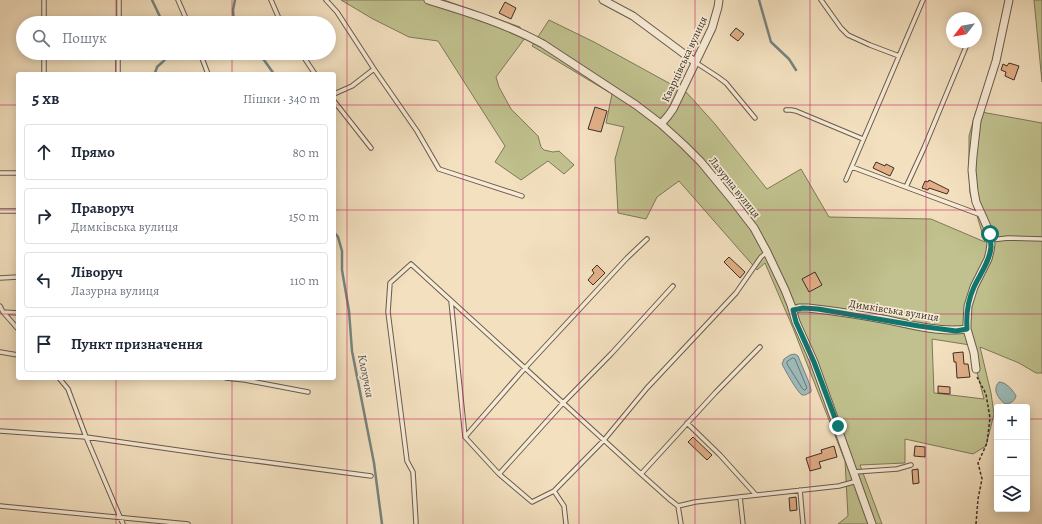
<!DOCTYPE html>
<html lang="uk">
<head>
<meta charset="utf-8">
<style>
	:root { --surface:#fff; --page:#f6f6f7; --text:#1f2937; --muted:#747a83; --line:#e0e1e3 }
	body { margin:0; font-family:Alegreya,serif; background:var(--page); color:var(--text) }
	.controls { position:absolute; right:12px; bottom:12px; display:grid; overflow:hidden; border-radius:4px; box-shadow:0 2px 10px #0003 }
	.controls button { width:36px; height:36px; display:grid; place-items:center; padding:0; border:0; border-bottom:1px solid var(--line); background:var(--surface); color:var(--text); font:20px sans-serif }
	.compass { position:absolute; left:946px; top:12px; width:36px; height:36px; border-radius:50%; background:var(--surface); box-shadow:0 2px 10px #0003; rotate:239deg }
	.stop { position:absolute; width:12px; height:12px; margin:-9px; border:3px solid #0f766e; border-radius:50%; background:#fff }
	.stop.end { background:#0f766e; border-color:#fff; box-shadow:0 1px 4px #0008 }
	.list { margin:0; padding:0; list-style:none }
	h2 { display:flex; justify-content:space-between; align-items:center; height:52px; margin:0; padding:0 16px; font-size:17px }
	h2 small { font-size:13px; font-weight:400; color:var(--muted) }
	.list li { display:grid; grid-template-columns:26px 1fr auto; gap:12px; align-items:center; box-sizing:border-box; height:56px; margin:0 8px 8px; padding:0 8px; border:1px solid var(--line); border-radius:4px }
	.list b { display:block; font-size:15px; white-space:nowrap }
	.list p { margin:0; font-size:13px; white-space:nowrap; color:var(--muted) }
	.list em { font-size:13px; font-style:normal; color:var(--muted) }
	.icon { flex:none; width:22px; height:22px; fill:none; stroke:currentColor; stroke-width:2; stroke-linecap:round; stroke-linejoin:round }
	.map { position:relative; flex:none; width:1042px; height:524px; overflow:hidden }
	.search { position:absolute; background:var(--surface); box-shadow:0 2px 10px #0003; left:16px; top:16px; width:320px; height:44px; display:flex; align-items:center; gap:10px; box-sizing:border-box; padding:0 14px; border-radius:22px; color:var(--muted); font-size:15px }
	.panel { position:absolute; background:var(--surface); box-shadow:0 2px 10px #0003; left:16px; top:72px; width:320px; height:308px; border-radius:4px }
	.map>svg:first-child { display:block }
</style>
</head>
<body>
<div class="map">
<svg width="1042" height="524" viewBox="0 0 1042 524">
	<rect width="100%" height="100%" fill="#f3e0bf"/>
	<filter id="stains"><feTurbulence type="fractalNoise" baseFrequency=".005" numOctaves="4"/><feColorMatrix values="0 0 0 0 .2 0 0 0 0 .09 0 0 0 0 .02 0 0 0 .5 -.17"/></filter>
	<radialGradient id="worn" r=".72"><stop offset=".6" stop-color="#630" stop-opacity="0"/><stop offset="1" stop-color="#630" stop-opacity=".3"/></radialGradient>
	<path fill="#c0c18e" stroke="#7e785c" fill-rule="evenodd" d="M341 0H444L520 27 525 38 496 77 499 87 511 109 538 136 541 147 544 150 553 152 559 151 574 165 564 174 548 161 521 180 495 162 505 146 438 41 409 37 373 19Z
		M1034 0H1042V82Z
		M549 20 594 42 687 93 715 124 767 189 801 169 829 217 931 219 985 242 970 193 969 167V136L976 111 1042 123V373H1036L1019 363 980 347 991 393 994 414 986 446 973 454 905 439V463L860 465 882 524H838L848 516 845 461 793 328 765 263 757 270 679 181 657 197 646 219 618 213 615 159 624 127 606 123 612 94 532 46ZM932 339 970 345 984 399 934 393Z"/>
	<path fill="#9dbbb9" stroke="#76837f" d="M795 354 798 356 808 380 811 389V392L805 395C804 395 803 395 802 395 797 392 785 370 782 364L784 359 790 355Z
		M999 382C1006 382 1013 390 1016 396 1015 401 1010 404 1005 404 998 398 992 390 999 382Z"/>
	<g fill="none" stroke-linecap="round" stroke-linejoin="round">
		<path stroke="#6c7571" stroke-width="1" d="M793 358 795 359 807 388 805 390H804L802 388 787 364V362Z"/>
		<path stroke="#76837f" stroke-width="2.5" d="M152 0 163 23
			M759 0 771 42 789 59 796 70
			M234 23 233 10 235 0
			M255 53 264 60 274 74
			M154 74C155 73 157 68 157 67 162 62 167 60 169 53
			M334 232 338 237 342 251V270L349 311 352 351 374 463 382 524"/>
	</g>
	<path fill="#e2af87" stroke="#3b2f29" d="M505 2 516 8 511 19 499 13Z
		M736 28 744 34 738 41 730 35Z
		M693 38 699 41 692 53 687 50Z
		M1009 63 1019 66 1014 80 1005 76 1006 72 1001 70 1003 64 1007 66Z
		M595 107 607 111 601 132 588 129Z
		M876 162 885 166 886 164 894 168 890 176 873 168Z
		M929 180 949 190 947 194 929 188 928 190 922 188 925 181 928 182Z
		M729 257 745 272 740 278 724 262Z
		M597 265 605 273 593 285 588 280 594 273 592 270Z
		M815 272 822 285 809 292 802 279Z
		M963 352 964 364H968L970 377 957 378 956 362H954L953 353Z
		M938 386 950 387V394L938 393Z
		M693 437 712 455 707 460 688 442Z
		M834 446 837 457 819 462 821 468 810 471 806 458 822 453 821 450Z
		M915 446 925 447V457L914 456Z
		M918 469 919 483 913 484 912 470Z
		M796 497 797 510 790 511 789 498Z"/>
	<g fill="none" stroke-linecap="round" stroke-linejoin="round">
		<g stroke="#695b4e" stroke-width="5.5">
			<path id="lane" d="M44 0V23
				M178 0 188 23
				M271 0 281 23
				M326 0 337 12 374 69 417 131 439 169 522 196
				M821 0 841 28 848 35 870 45 899 56
				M119 23V0
				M44 53V74
				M200 53 208 74
				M301 53 315 74
				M695 62 718 77 726 83 755 118
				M118 74V53
				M334 94 352 86 374 69
				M334 101 371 148
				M786 110H791L796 111 863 139
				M852 167 981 215
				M0 173H18
				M846 180 923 0
				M906 187 924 148 968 42
				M0 211H18
				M991 240 1008 238 1042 239
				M0 278 18 277
				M451 301 465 437 499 474 532 502 554 491 604 440 647 388 736 293 761 257 767 252
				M0 306 3 312 18 329
				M3 312 18 313
				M0 352 18 355
				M59 378 68 389 86 437 123 524
				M226 378 245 380 308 392
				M687 423 720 455 756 495
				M0 431 86 437 219 456 371 476
				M465 437 525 368 627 258 647 239
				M854 472 897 469 911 465
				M499 474 563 403 612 353 673 286
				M641 474 715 393 760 347
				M800 490 803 524
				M554 491 564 506 566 524
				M740 497 743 524
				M0 506 188 524
				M678 506 681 524
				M416 523 413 472 407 461 388 312 390 283 411 264 641 474 669 499 678 506 695 502 839 486 857 481"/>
		</g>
		<g stroke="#695b4e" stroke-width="9">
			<path id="street" d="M428 0C467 12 507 24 543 44L636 105 661 124 684 145 701 162 734 202 754 228 767 252 785 290 791 305 796 322 814 362 872 524
				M603 0 633 16 695 62
				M661 124 668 116 673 109 712 28 718 7 719 0
				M793 310 799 308H808C835 311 861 315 888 320 910 325 944 333 967 329
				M976 369 974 353 967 329V323L968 306 974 287 988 259 990 251 991 244 989 231 976 202 974 191 972 170 973 156 977 121 996 61 1009 0"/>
		</g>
		<path stroke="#3b2f29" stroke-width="1.5" stroke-dasharray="3 2" stroke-linecap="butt" d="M976 524 978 499 982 479 978 463 987 443 990 418 986 394 977 377"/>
		<use href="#lane" stroke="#f7ebd5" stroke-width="3.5"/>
		<use href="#street" stroke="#f7ebd5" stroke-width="7"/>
	</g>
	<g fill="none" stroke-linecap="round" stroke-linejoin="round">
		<path stroke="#0f766e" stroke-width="5" d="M838 426 814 362 796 322 793 310 803 308 818 309 919 326 956 331 967 329C966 315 968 300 974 287 980 274 990 261 991 247 991 243 990 239 990 234"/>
	</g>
	<path fill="none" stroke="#c2185b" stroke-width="1" stroke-opacity="0.55" d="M116 0V23M232 0V23M347 0V524M463 0V524M579 0V524M695 0V524M810 0V524M926 0V524M116 53V74M232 53V74M0 105H18M334 105H1042M0 210H18M334 210H1042M0 314H18M334 314H1042M116 378V524M232 378V524M0 419H997M1027 419H1042"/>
	<g text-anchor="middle" stroke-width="3.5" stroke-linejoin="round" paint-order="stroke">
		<g font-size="11" fill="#3b2f29" stroke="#f7ebd5">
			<text transform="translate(684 59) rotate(-65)" y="4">Кварцівська вулиця</text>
			<text transform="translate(735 187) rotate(51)" y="4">Лазурна вулиця</text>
			<text transform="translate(894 310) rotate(9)" y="4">Димківська вулиця</text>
		</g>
		<g font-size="12" font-style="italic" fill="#54524d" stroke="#f7ebd5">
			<text transform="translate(366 376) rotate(79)" y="4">Клокучка</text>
		</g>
	</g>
	<rect width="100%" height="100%" filter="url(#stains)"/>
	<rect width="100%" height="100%" fill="url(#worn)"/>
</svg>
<div class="controls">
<button>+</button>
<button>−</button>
<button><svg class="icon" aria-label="layers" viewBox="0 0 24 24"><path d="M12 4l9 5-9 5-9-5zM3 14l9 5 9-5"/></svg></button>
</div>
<svg class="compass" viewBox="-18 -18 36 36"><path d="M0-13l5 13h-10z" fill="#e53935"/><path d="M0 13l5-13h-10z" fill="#747a83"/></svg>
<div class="stop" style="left:990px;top:234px"></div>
<div class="stop end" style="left:838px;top:426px"></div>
<div class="search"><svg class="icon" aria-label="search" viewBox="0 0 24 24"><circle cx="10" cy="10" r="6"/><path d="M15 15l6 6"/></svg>Пошук</div>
<section class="panel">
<h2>5 хв<small>Пішки · 340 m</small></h2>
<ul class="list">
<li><svg class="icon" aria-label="ahead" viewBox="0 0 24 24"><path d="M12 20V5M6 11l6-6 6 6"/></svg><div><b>Прямо</b></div><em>80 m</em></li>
<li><svg class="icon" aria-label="right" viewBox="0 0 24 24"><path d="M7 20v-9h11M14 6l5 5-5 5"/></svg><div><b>Праворуч</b><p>Димківська вулиця</p></div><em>150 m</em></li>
<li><svg class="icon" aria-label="left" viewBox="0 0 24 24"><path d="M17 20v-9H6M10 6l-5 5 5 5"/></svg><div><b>Ліворуч</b><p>Лазурна вулиця</p></div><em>110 m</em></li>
<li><svg class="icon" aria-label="arrive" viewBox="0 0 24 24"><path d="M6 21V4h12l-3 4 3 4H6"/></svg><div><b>Пункт призначення</b></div></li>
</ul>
</section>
</div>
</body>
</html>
